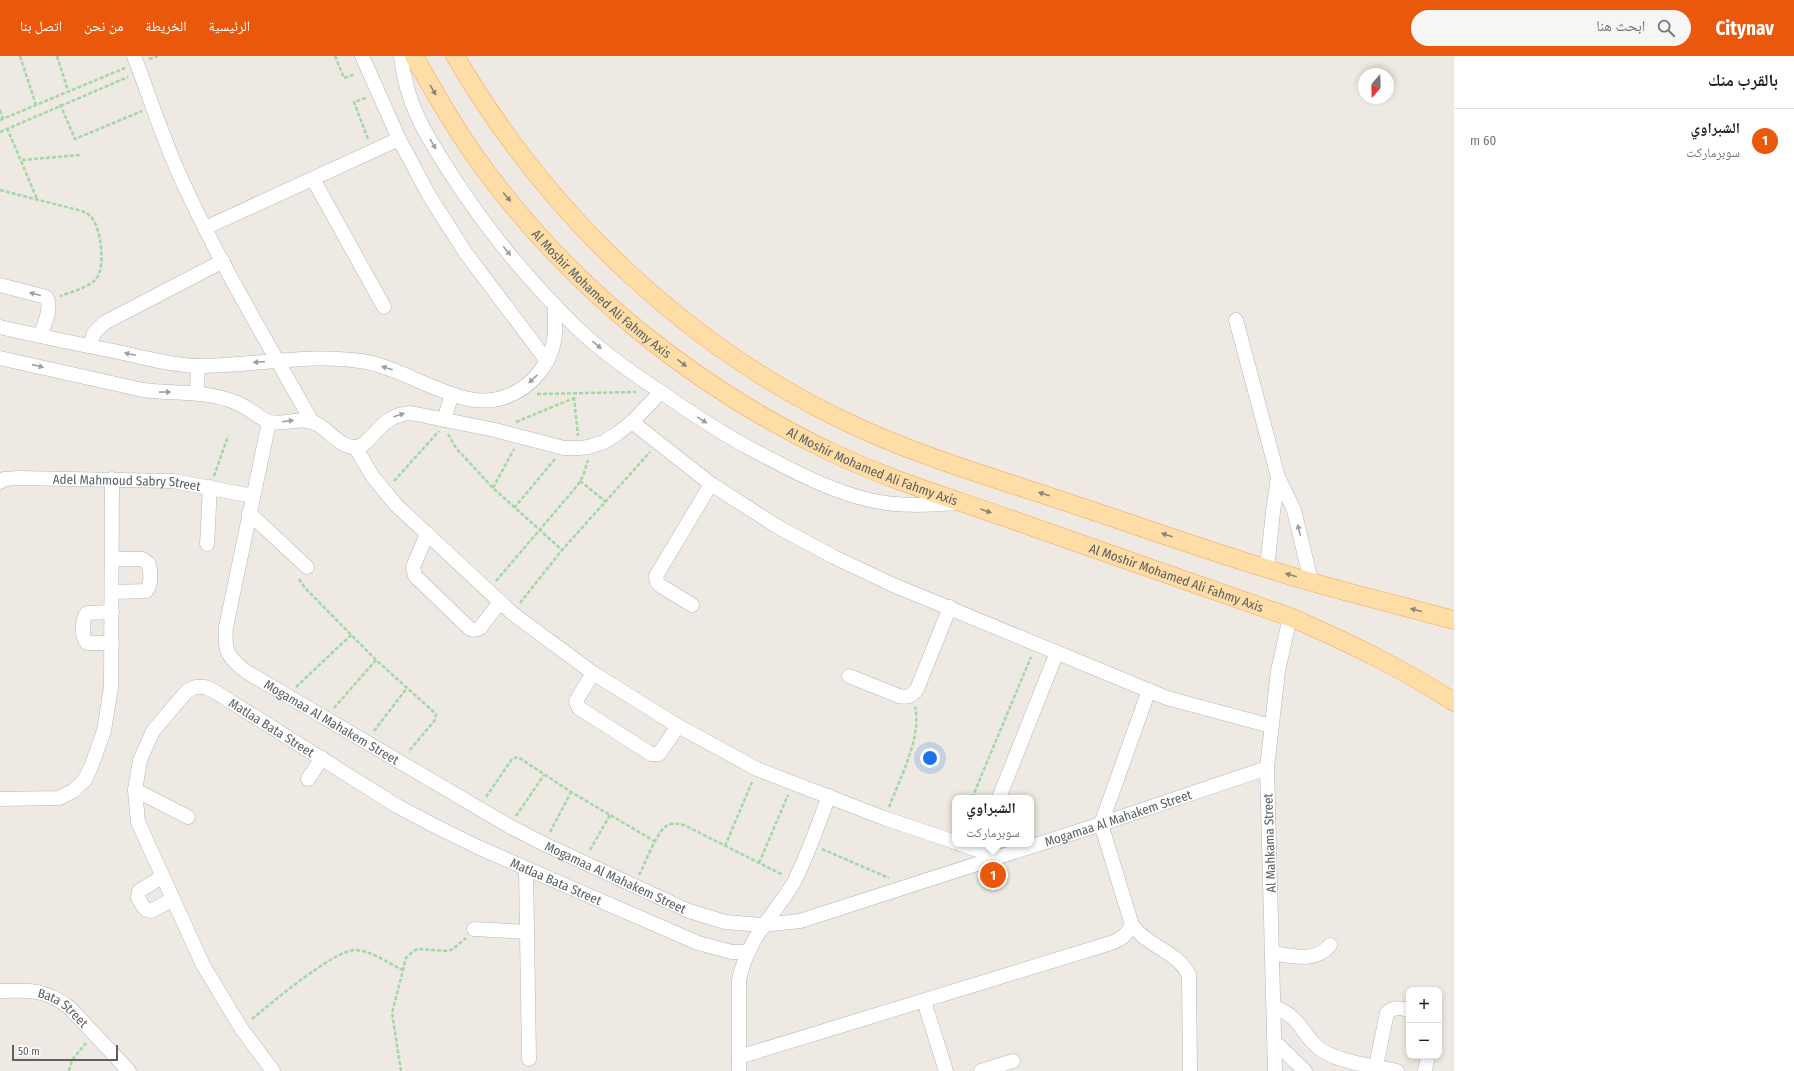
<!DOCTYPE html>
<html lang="ar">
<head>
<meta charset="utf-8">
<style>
	:root { --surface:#fff; --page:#f6f6f6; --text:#222; --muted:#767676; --line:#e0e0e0; --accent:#ea580c }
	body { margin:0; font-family:"Fira Sans Condensed","Noto Naskh Arabic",sans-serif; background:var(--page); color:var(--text); direction:rtl }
	.controls { position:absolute; right:12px; bottom:12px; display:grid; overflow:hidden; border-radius:8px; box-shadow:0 2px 6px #0003 }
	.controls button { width:36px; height:36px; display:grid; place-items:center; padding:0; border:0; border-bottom:1px solid var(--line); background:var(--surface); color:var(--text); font:20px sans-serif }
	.compass { position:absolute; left:1358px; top:12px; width:36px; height:36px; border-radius:50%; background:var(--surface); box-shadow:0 2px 6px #0003; rotate:199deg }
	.scale { position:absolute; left:12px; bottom:10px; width:106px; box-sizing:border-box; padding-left:4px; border:2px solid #5b6063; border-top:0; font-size:11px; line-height:14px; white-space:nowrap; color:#5b6063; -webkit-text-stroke:3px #fff; paint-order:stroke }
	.you { position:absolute; left:930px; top:702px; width:14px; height:14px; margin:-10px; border:3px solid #fff; border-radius:50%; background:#1a73e8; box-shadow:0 0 0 6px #1a73e833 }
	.badge { display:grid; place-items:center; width:26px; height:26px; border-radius:50%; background:var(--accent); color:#fff; font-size:13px; font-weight:700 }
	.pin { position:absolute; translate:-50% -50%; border:2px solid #fff; box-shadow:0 1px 4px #0006 }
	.popup { position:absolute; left:952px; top:739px; width:82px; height:52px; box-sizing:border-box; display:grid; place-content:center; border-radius:8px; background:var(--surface); filter:drop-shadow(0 1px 3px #0005); font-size:13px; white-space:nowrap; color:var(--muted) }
	.popup b { font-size:15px; color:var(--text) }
	.popup::after { content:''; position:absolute; left:50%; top:100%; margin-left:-8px; border:8px solid transparent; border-top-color:var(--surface) }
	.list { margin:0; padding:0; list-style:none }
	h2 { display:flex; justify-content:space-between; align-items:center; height:52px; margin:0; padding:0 16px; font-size:17px }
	h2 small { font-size:13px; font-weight:400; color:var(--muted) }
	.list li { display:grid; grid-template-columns:26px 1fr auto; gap:12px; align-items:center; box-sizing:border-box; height:64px; padding:0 16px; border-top:1px solid var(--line) }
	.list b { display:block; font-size:15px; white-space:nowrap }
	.list p { margin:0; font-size:13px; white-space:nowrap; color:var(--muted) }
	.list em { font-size:13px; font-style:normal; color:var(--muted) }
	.icon { flex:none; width:22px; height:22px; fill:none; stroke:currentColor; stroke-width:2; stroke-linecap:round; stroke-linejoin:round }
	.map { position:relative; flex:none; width:1454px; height:1015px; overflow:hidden; direction:ltr }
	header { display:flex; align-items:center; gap:24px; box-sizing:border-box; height:56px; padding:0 20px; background:var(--accent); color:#fff }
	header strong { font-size:19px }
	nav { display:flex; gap:22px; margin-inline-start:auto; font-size:14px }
	.search { width:280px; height:36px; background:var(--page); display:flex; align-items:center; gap:10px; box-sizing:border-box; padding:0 14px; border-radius:22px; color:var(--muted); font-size:15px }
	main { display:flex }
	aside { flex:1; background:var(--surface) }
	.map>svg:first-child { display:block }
</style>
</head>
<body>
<header>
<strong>Citynav</strong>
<div class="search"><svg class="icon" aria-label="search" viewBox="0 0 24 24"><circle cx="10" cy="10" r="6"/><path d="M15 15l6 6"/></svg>ابحث هنا</div>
<nav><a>الرئيسية</a><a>الخريطة</a><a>من نحن</a><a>اتصل بنا</a></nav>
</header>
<main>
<aside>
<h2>بالقرب منك<small></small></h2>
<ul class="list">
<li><span class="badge">1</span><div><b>الشبراوي</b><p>سوبرماركت</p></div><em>60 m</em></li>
</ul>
</aside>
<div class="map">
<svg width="1454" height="1015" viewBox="0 0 1454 1015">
	<rect width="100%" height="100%" fill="#eee9e2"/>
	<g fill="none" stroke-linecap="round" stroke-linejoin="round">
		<g stroke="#b3b7ba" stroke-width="15">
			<g id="minor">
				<path d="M134 0C151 44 165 90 186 133 223 213 269 289 312 366"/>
				<path d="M362 0 399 83 430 141 465 196 547 305"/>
				<path d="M401 0C406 49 427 81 453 121 488 175 530 226 576 271 601 295 629 315 658 334 689 356 721 377 755 395 791 414 830 435 870 444 899 451 928 449 958 447"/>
				<path d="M313 123 384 251"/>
				<path d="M205 172 399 83"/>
				<path d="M0 229 46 241C53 251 44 269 40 280"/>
				<path d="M1236 264 1278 421 1294 454 1311 525"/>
				<path d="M0 271C39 280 79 288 118 296 143 301 173 310 199 310 255 310 311 296 367 306 409 314 461 355 502 342 531 333 553 307 555 277 555 268 555 258 555 249"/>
				<path d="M90 290 94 277 104 267 223 205"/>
				<path d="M0 302 143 334C175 338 206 334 237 347 249 352 258 361 269 366 285 369 302 360 317 368 331 375 344 398 362 389 366 387 370 382 373 379 384 366 394 358 411 357L495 374 564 392H579L588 391 604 386 618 377 632 366 661 336"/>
				<path d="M197 336 198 310"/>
				<path d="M444 364 452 338"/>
				<path id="s1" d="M269 366 226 571C224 595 227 601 247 616L509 770 544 788 689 855 725 866 762 869 800 865 1101 768 1267 712"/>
				<path d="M632 366 711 428 778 471 834 501 891 528 1167 642 1271 670"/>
				<path d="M355 391 373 421 396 449 512 557 593 617 678 670 757 713 884 762 955 786"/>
				<path id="s2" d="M0 426 4 423 19 422 173 425 253 440"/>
				<path d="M249 457 307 511"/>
				<path d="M427 478 413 511 415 520 468 571C472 575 475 574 480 572L500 546"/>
				<path d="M207 488 210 431"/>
				<path d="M1267 513 1273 456 1278 421"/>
				<path d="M112 536 146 535C152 529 151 514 148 507L142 503H112"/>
				<path d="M692 549 661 530 657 526 656 520 711 428"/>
				<path d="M112 556 87 557C82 563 81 581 87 587H112"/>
				<path d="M593 617 576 645 579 652 651 698H659L678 670"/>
				<path d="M849 620 899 640C908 642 912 640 917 633L950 551"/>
				<path d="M1149 634 1101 768 1132 869C1148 891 1177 895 1189 919L1190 1015"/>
				<path d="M308 723 322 702"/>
				<path d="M135 734 188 761"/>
				<path d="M999 742 1057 596"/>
				<path d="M0 743 59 742 73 735 84 725 91 711 104 675 111 631 112 423"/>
				<path d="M960 788 999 801"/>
				<path d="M526 812 529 1003"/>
				<path d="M162 821 139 835 138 842 145 853 151 855 173 843"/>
				<path d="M474 873 527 876"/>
				<path d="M1272 897C1292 900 1316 907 1330 889"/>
				<path id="s3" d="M0 935C29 934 45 933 69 951L129 1015"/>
				<path d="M924 945 946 1015"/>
				<path d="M1274 951C1304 962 1301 981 1323 995 1340 1006 1377 1011 1397 1015"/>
				<path d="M1275 986 1305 1015"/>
				<path d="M739 1001 1111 887C1122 883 1126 879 1132 869"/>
				<path d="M1376 1010 1387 957C1394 950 1400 952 1409 954"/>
				<path id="s4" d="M273 1015 241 972 203 909 138 766 135 734 140 704 153 675 187 635 196 631H205L214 635 397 750 439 772 482 793 698 887 732 896H747"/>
				<path d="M739 1015V924C749 879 772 863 794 826 808 799 818 768 829 740"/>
				<path d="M981 1015 1013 1005"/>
				<path d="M1275 1015 1267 712 1278 615 1290 561"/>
				<path d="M1425 1015 1428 1000"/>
			</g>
		</g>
		<g stroke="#f2a557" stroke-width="19">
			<g id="major">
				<path id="s5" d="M414 0C437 41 460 81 488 118 577 237 699 334 833 397 890 424 951 442 1010 463 1103 496 1196 528 1290 561 1347 586 1402 612 1454 646"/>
				<path d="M455 0C550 162 693 298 866 375 936 406 1011 427 1084 452 1144 472 1204 493 1265 512 1327 532 1391 547 1454 564"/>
			</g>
		</g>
		<path stroke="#a2d8a4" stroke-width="2.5" stroke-dasharray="4 2" stroke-linecap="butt" d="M20 0 36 49
			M57 0 68 35
			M335 0 344 22 355 18
			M149 3 158 0
			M366 42 354 46 368 83
			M60 48 75 83 142 55
			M0 54 3 63
			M0 64 125 12
			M7 72 37 143
			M0 76 128 21
			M22 104 80 99
			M0 134 82 155C86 157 89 158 92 162 101 173 106 212 96 223 88 232 71 236 60 240
			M537 338 636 336
			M574 341 578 380
			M516 366 574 342
			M448 378 456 392 493 432 562 494
			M214 420 228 380
			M394 425 439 375
			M580 425 606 446
			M493 432 514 393
			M514 452 555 403
			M299 523 305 532 376 604 436 658 435 664 408 696
			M496 525 577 430 583 420 588 404
			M520 547 562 494 650 396
			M296 631 351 579
			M334 652 376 604
			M374 675 407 632
			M486 741 512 703 518 701 571 736 656 786
			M972 742 1031 601
			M889 751C900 722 922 681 915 651
			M516 760 544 719
			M550 776 571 736
			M725 790 752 726
			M822 793 889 822
			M590 794 610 759
			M759 807 788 739
			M639 819C645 808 657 774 668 769 673 766 678 768 684 769L783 819
			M252 963C270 948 334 894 355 894 371 894 389 908 403 914
			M69 1015 72 1004 86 987
			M401 1015 392 957 406 902 413 895 418 893 448 895 453 893 466 882"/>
		<use href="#minor" stroke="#fff" stroke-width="14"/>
		<use href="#major" stroke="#ffdda6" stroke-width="18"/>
	</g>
	<defs><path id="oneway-solid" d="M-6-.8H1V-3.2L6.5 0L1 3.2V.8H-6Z"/></defs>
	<g fill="#8c8677">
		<use href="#oneway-solid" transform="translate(433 34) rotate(60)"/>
		<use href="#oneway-solid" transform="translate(507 141) rotate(50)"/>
		<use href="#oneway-solid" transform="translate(682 307) rotate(37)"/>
		<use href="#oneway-solid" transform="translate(1044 438) rotate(-162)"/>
		<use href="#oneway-solid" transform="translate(986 455) rotate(19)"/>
		<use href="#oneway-solid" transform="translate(1167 479) rotate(-162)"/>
		<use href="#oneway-solid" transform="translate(1291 519) rotate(-164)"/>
		<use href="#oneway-solid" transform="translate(1416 554) rotate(-165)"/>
	</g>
	<g fill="#9da0a1">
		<use href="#oneway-solid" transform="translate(433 88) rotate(60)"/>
		<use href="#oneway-solid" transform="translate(507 195) rotate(51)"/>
		<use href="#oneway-solid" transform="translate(35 238) rotate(-166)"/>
		<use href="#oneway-solid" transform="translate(597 289) rotate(40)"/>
		<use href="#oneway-solid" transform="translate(130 298) rotate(-168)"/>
		<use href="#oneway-solid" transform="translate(259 306) rotate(176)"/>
		<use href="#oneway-solid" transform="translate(38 310) rotate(13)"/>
		<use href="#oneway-solid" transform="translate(387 312) rotate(-162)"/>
		<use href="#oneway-solid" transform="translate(533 323) rotate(137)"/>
		<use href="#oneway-solid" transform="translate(165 336) rotate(-1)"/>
		<use href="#oneway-solid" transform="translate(399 359) rotate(-17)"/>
		<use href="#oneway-solid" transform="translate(702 364) rotate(32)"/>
		<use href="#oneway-solid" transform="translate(288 365) rotate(-7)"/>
		<use href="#oneway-solid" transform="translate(1299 474) rotate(-104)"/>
	</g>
	<g text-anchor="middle" stroke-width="3" stroke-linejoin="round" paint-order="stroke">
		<g font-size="13" fill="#5b6063" stroke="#fff">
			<text dy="5" stroke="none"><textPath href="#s5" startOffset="305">Al Moshir Mohamed Ali Fahmy Axis</textPath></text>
			<text dy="5" stroke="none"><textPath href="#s5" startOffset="629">Al Moshir Mohamed Ali Fahmy Axis</textPath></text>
			<text dy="5" stroke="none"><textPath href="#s2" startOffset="128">Adel Mahmoud Sabry Street</textPath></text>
			<text dy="5" stroke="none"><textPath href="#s5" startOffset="953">Al Moshir Mohamed Ali Fahmy Axis</textPath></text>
			<text dy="5" stroke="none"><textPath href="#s1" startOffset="361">Mogamaa Al Mahakem Street</textPath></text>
			<text dy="5" stroke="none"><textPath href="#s4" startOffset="528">Matlaa Bata Street</textPath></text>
			<text dy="5" stroke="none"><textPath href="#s1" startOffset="1213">Mogamaa Al Mahakem Street</textPath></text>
			<text transform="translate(1269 787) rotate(-92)" y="5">Al Mahkama Street</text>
			<text dy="5" stroke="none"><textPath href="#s1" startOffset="685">Mogamaa Al Mahakem Street</textPath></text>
			<text dy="5" stroke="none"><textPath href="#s4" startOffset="852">Matlaa Bata Street</textPath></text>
			<text dy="5" stroke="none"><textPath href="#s3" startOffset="68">Bata Street</textPath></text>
		</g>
	</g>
</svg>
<div class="controls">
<button>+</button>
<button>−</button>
</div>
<svg class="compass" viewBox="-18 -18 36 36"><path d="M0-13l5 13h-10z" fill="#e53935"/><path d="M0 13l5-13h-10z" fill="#767676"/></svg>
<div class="scale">50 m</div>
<div class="you"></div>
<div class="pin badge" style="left:993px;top:819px">1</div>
<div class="popup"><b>الشبراوي</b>سوبرماركت</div>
</div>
</main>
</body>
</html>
